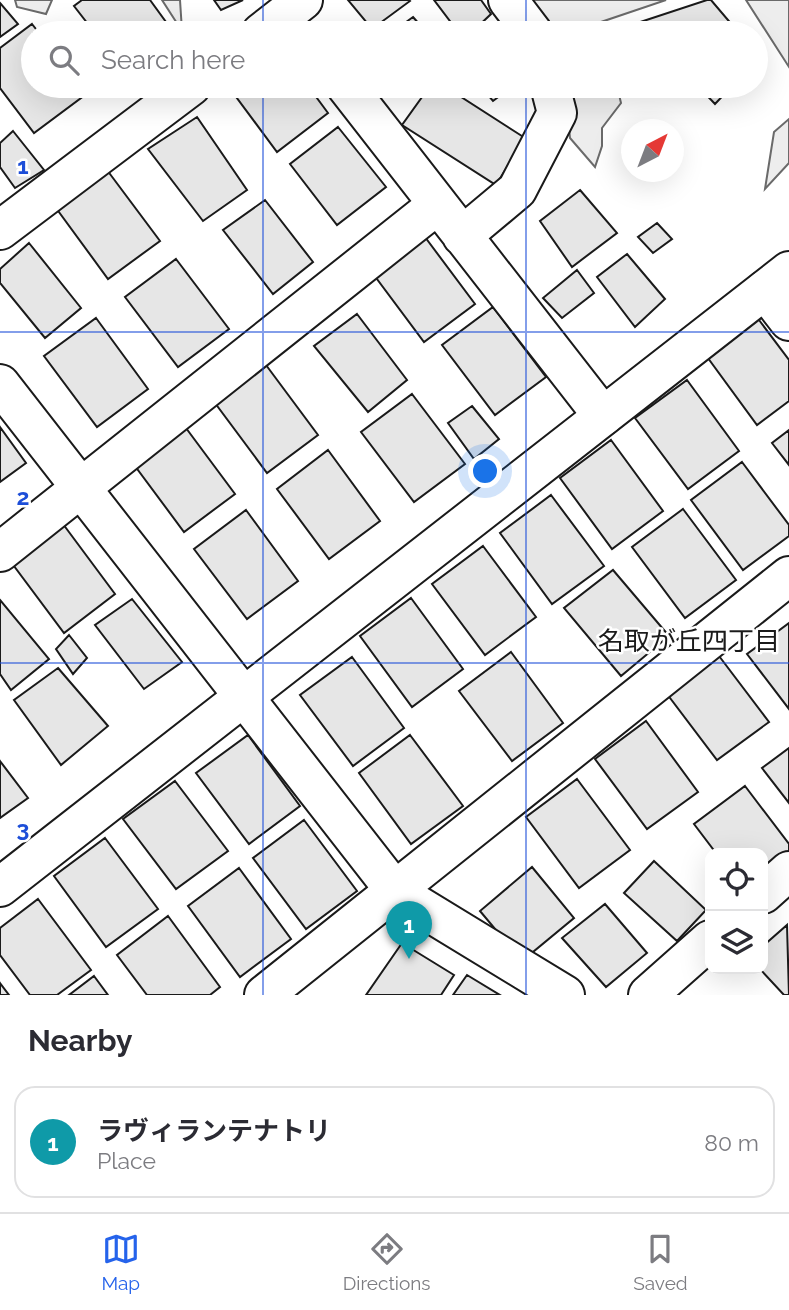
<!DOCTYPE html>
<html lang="en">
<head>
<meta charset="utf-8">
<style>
	:root { --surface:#fff; --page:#f7f7f7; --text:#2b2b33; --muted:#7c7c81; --line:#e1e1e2; --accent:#2563eb }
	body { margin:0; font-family:Raleway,"Noto Sans JP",sans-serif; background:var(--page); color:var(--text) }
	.controls { position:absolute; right:21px; bottom:21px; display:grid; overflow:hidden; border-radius:14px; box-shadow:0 7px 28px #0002 }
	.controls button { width:63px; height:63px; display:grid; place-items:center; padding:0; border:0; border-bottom:2px solid var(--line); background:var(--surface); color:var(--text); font:35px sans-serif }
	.compass { position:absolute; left:621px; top:119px; width:63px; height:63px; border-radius:50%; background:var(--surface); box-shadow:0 7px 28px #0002; rotate:42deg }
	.you { position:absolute; left:486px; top:472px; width:24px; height:24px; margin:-18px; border:5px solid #fff; border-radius:50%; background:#1a73e8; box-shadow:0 0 0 10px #1a73e833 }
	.badge { display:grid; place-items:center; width:46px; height:46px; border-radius:50%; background:var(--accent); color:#fff; font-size:23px; font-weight:700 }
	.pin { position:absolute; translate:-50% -58px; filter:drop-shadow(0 2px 4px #0008) }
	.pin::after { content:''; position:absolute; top:37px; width:24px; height:21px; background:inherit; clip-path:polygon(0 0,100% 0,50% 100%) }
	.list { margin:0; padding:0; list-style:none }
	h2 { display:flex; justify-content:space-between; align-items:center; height:91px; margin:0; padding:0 28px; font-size:30px }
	h2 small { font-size:23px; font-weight:400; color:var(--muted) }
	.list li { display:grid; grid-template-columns:46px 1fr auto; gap:21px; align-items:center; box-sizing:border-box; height:112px; margin:0 14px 14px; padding:0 14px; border:2px solid var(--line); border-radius:21px }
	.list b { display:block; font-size:26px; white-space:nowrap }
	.list p { margin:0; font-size:23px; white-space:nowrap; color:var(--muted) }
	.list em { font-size:23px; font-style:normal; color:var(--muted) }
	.icon { flex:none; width:38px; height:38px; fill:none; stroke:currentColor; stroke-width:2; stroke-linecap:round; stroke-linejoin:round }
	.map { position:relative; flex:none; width:789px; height:995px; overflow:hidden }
	.search { position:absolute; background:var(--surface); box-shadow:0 7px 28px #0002; left:21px; right:21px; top:21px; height:77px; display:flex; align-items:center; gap:18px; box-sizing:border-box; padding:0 24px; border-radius:38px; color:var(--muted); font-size:26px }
	.sheet { height:217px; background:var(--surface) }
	nav { display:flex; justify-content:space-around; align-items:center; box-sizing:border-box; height:98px; border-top:2px solid var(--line); background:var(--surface); font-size:19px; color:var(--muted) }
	nav a { display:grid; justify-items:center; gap:4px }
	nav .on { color:var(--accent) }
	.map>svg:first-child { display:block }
</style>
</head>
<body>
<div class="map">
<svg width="789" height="995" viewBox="0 0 789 995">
	<rect width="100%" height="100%" fill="#fff"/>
	<path fill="#ededed" stroke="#6a6a6a" stroke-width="2" d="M15 0H52L46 14 17 7Z
		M162 0H180L182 31Z
		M524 0H666L601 22 604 33H548Z
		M746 0H789V67Z
		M565 86H617L621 103 602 128V146L595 167 570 138Z
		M789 119V163L765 189 774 132Z"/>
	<path fill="#e6e6e6" stroke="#1a1a1a" stroke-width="2" d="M82 0H150L174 33H95L74 6Z
		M214 0H243L221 10Z
		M348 0H409L410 1 372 29Z
		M434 0H481L491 14 471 33H459Z
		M707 0H711L739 33 613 31Z
		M0 3 18 24 0 37Z
		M413 17 427 33H391Z
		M32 24 39 33H33V86H78L85 95 34 133 0 88V48Z
		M228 86H308L328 113 277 152Z
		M430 86H444L525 138 496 185 402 125Z
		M480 86H513L493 101Z
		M698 86H732L715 104Z
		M197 117 247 190 203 221 148 149Z
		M338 127 386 187 337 225 290 164Z
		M13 131 44 170 15 188 0 167V143Z
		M107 170 160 241 108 279 56 208Z
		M580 190 617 233 572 267 540 221Z
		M265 200 313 262 273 294 223 230Z
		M657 223 672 239 653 253 638 237Z
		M422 233 475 304 424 342 371 271Z
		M29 243 81 308 45 338 0 283V269Z
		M627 254 665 299 635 327 597 277Z
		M176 259 229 329 178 367 125 297Z
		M577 270 594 293 562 318 543 298Z
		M493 307 546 377 495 415 442 345Z
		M357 314 407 380 368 412 314 346Z
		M756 316 789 360V401L757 425 705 354Z
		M96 318 148 389 97 427 44 356Z
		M266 365 318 435 267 473 215 403Z
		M687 380 739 451 688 489 635 418Z
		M412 394 465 464 414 502 361 432Z
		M472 406 499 439 474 459 448 423Z
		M183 424 235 494 184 532 132 462Z
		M0 427 26 463 0 482Z
		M789 430V465L772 443Z
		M611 440 663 511 612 549 560 478Z
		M328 450 380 521 329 559 277 489Z
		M742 462 789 525V536L743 570 691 500Z
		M551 495 604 566 552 604 500 533Z
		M683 509 736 580 685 618 632 547Z
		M246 510 298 581 247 619 194 549Z
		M63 524 115 594 64 633 11 562Z
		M483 546 536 617 485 655 432 584Z
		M613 570 669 636 621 676 564 608Z
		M411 598 463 669 412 707 360 636Z
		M132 599 182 662 144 689 95 625Z
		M0 600 49 659 11 690 0 674Z
		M789 623V709L747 654Z
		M69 635 87 658 73 674 56 649Z
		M511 652 563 723 512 761 459 691Z
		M716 652 769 722 717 760 664 690Z
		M352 657 404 728 353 766 300 695Z
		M58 668 108 726 61 765 14 700Z
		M646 721 698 792 647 829 595 759Z
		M248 735 300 806 249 844 196 773Z
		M410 735 463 806 411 844 359 773Z
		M789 748V803L762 768Z
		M0 761 28 798 0 818Z
		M577 779 630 850 579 888 526 817Z
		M175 781 228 851 176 889 123 819Z
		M745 786 789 844V863L763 882V853H716L694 824Z
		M304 820 357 891 306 929 253 858Z
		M105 838 158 909 106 947 54 876Z
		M654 861 706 910 677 941 624 893Z
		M532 867 574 918 522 961 480 911Z
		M239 868 291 939 240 977 188 906Z
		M38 899 91 970 57 995H30L0 955V928Z
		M605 904 647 953 606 987 562 938Z
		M168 916 220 987 210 995H147L117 955Z
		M787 925 789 995H784L760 969 763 946Z
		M402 943 454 975 441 995H366Z
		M467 975 500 995H453Z
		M94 976 108 995H69Z
		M0 983 9 995H0Z"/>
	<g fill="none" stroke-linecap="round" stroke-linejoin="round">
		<g stroke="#1a1a1a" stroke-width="42">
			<path id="minor" d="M508 0 533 33
				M261 33 303 0
				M346 86 603 416
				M0 230 191 86
				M462 236 517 190 557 113 550 86
				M765 290 789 321
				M0 384 396 892 565 995
				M0 552 437 205
				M763 894 789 871
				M264 995 789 576
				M648 995 710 940"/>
		</g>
		<g stroke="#1a1a1a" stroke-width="42">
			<path id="tertiary" d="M0 887 789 271"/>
		</g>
		<use href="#minor" stroke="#fff" stroke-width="38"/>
		<use href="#tertiary" stroke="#fff" stroke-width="38"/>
	</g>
	<path fill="none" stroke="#1d4ed8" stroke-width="2" stroke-opacity="0.55" d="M263 0V33M526 0V33M263 86V995M526 86V995M0 332H789M0 663H789"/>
	<g text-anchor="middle" stroke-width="5" stroke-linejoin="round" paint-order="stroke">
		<g font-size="26" fill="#1a1a1a" stroke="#fff">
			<text x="689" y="650">名取が丘四丁目</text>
		</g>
	</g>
	<g font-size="23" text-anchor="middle" font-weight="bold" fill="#1d4ed8" stroke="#fff" stroke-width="5" stroke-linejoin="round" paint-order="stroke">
		<text x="23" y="174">1</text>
		<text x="23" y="505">2</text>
		<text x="23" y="837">3</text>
	</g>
</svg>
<div class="controls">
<button><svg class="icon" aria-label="locate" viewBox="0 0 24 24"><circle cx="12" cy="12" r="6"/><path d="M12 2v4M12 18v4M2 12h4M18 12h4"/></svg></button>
<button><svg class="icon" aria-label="layers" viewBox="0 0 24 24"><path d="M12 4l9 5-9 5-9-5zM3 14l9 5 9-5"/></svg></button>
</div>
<svg class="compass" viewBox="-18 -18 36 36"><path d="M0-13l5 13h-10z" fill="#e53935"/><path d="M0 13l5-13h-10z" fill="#7c7c81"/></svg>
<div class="you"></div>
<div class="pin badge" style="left:409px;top:959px;background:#0f9aa8">1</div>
<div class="search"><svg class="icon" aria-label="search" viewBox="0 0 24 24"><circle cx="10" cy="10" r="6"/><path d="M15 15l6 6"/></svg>Search here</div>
</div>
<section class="sheet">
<h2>Nearby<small></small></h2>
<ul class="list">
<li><span class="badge" style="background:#0f9aa8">1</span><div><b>ラヴィランテナトリ</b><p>Place</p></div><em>80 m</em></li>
</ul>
</section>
<nav>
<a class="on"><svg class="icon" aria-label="map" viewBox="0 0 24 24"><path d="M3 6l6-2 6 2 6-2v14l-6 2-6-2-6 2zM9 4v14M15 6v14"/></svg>Map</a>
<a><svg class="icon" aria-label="directions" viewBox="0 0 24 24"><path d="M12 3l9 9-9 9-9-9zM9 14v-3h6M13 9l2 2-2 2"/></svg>Directions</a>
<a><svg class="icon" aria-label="saved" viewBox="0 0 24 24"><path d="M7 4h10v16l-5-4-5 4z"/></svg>Saved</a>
</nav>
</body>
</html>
